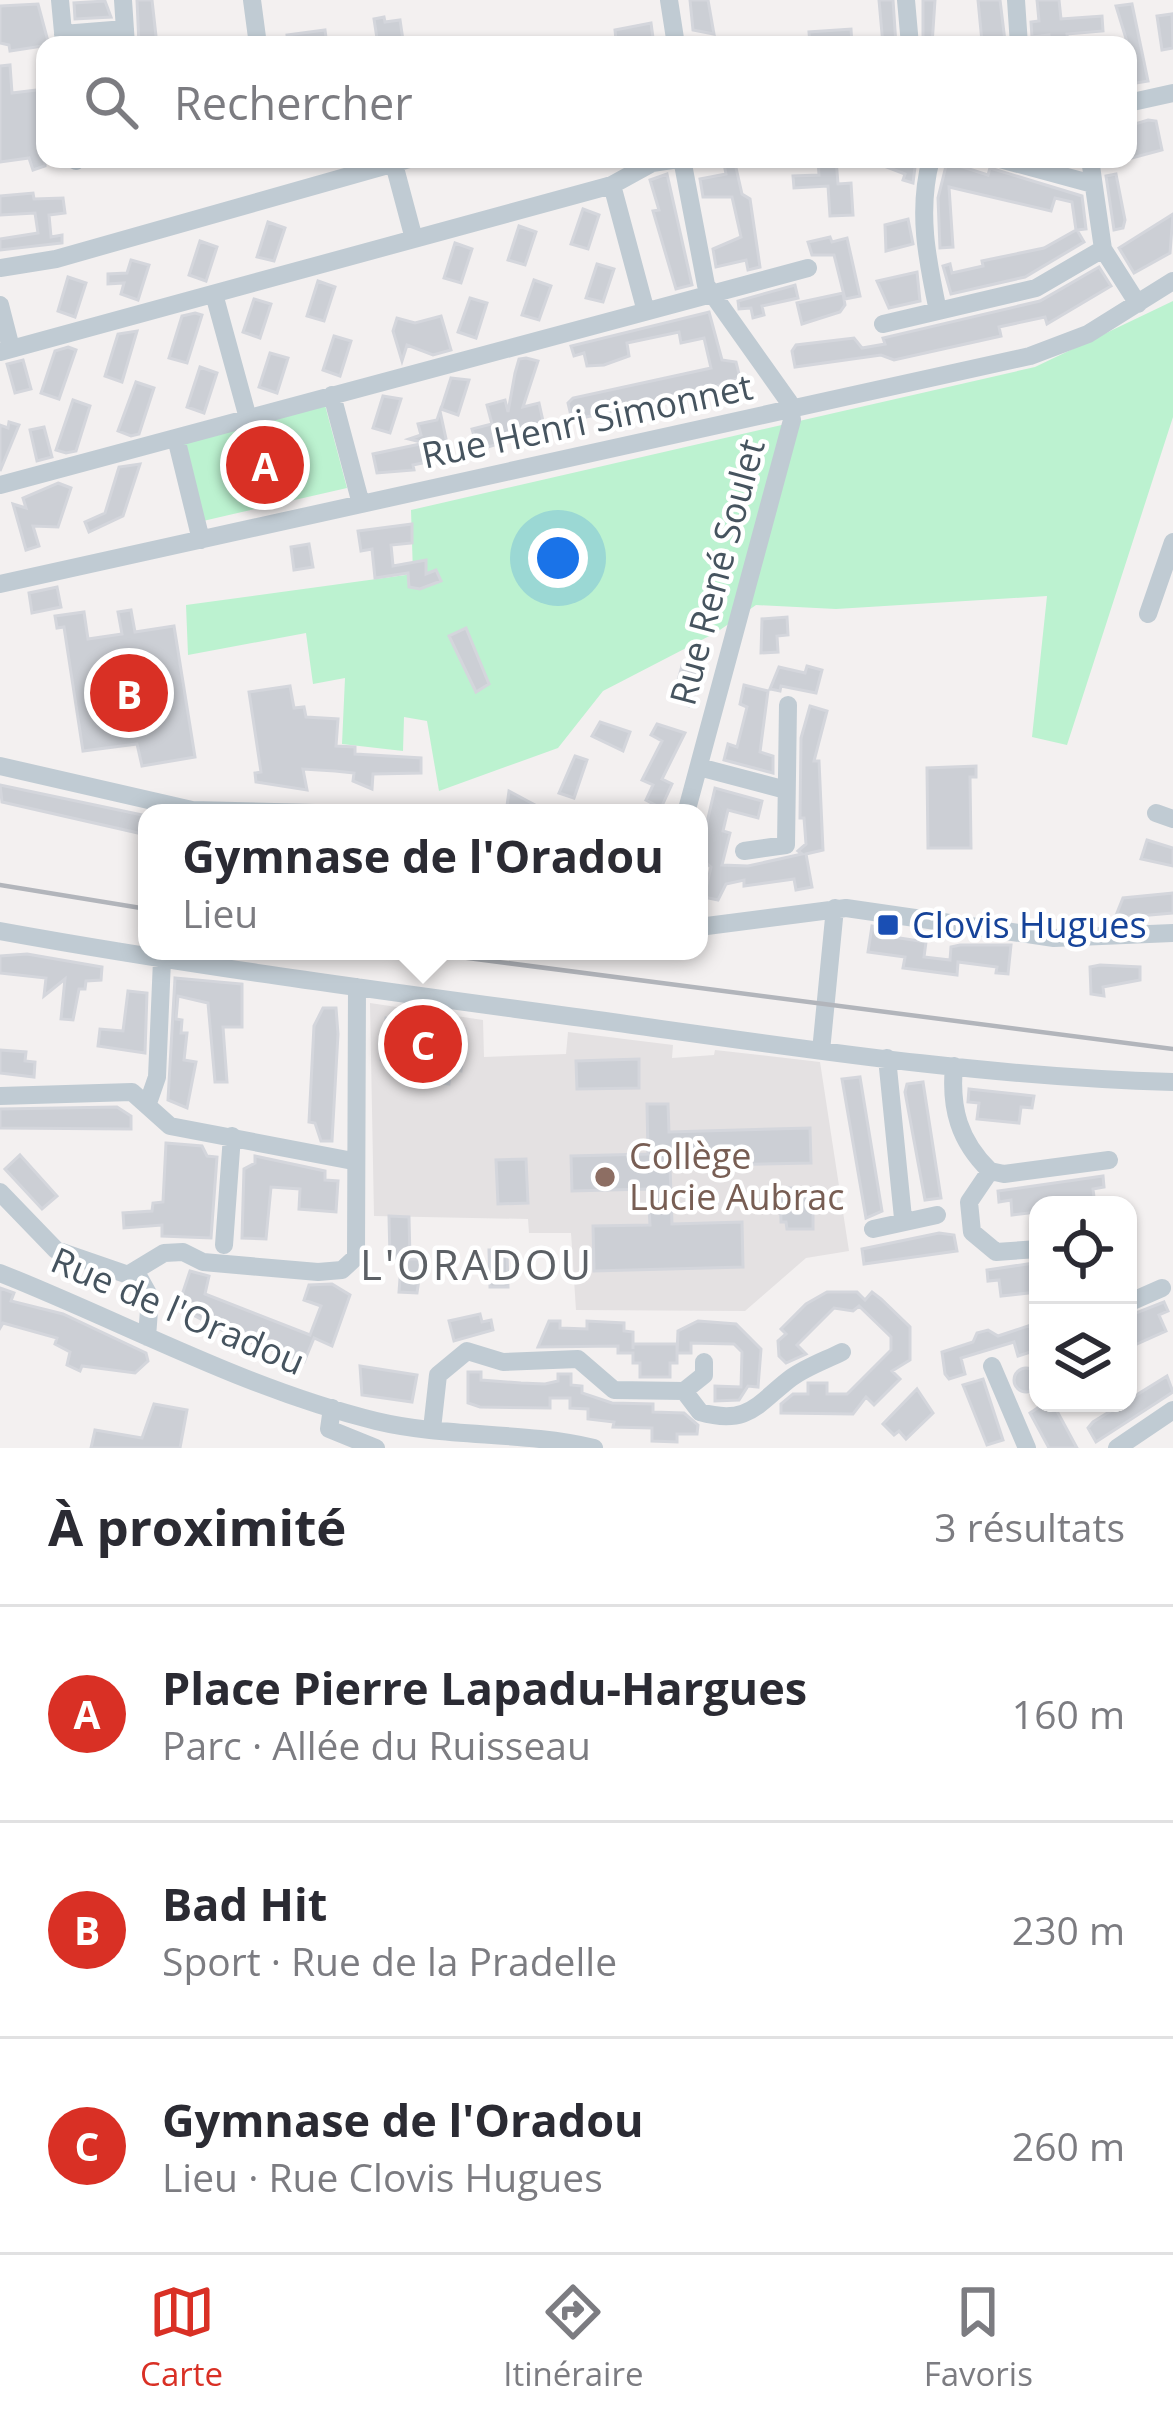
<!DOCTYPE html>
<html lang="fr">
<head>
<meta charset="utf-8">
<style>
	:root { --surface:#fff; --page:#f7f7f7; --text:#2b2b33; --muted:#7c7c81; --line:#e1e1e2; --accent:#d93025 }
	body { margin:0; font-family:"Open Sans",sans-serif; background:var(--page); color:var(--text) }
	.controls { position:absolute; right:36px; bottom:36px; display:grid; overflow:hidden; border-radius:24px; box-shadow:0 3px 9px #0004 }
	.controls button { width:108px; height:108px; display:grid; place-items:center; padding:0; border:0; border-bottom:3px solid var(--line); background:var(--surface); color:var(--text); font:60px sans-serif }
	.you { position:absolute; left:558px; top:558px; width:42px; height:42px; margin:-30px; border:9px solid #fff; border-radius:50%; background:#1a73e8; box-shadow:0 0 0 18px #1a73e833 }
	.badge { display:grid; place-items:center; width:78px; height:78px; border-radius:50%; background:var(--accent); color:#fff; font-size:39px; font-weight:700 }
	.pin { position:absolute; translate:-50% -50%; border:6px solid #fff; box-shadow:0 3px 12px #0006 }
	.popup { position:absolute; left:138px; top:804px; width:570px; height:156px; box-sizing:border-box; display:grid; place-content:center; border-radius:24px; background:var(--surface); filter:drop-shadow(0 3px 9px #0005); font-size:39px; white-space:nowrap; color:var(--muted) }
	.popup b { font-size:45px; color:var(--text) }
	.popup::after { content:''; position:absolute; left:50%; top:100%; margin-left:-24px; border:24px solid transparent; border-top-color:var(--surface) }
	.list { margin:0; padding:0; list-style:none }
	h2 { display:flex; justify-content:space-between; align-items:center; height:156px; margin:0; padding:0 48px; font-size:51px }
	h2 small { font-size:39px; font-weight:400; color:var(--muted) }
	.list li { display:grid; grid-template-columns:78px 1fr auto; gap:36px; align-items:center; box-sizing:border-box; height:216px; padding:0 48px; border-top:3px solid var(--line) }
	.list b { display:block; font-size:45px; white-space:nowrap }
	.list p { margin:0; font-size:39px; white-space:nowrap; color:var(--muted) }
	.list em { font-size:39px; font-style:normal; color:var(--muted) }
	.icon { flex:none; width:66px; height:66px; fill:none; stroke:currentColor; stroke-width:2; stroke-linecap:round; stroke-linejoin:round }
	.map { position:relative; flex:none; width:1173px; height:1448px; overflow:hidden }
	.search { position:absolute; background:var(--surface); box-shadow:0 3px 9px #0004; left:36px; right:36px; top:36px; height:132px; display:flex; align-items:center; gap:30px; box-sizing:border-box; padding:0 42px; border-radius:24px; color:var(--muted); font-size:45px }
	.sheet { height:804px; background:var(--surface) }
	nav { display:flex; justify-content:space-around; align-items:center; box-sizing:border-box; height:168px; border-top:3px solid var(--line); background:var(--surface); font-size:33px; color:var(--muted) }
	nav a { display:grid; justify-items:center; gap:6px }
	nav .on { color:var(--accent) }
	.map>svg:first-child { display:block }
</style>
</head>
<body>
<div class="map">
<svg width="1173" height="1448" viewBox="0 0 1173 1448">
	<rect width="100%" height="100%" fill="#f3f0f0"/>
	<path fill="#e4e1e2" d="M370 1003 483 1020 484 1057 566 1054 568 1032 673 1045 672 1058 714 1055 715 1050 820 1062 849 1251 806 1258 745 1311 576 1310 571 1233H529L528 1219 374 1216Z"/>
	<path fill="#bcf2d0" d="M1173 301V417L1067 745 1032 737 1047 596 836 609 756 605 717 632 603 691 558 748 439 791 427 721 404 717 403 751 342 744 345 678 313 684 306 633 188 655 186 605 413 574 411 510 1035 367Z
		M325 405 347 488 203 521 183 442Z"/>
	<path fill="#cccfd5" stroke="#d4d6dc" stroke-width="3" d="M137 0H152L157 45H139Z
		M690 0H708L714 34 693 30Z
		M879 0H893L896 45H883Z
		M923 0H935L932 45H923Z
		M978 0H1000L1005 41 982 42Z
		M1037 0H1059L1061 19 1102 16 1103 31 1067 34 1068 45H1050L1049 35 1032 37 1031 22 1039 21Z
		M105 1 111 17 75 19 74 3Z
		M38 4 49 45 10 51 9 45 0 43V6Z
		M1132 4 1148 81 1130 84 1128 45 1116 6Z
		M1172 14 1173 48 1162 50 1157 16Z
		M384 17 385 22 400 20 403 40 378 45 374 19Z
		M651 23 654 45H642L641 39 616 40 615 30Z
		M851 29 852 45H810L809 32Z
		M325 30 327 45H288L287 35Z
		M10 65 12 93 45 89V166L33 170 29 158 0 162V66Z
		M1148 120 1156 121 1162 150 1128 159V126Z
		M723 159H734L742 194 750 199 760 267 748 270 746 260 716 267 713 249 741 237 732 197H703L700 179 726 174Z
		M818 159H836L838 184 851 183 853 215 830 216 828 186 794 188 793 176 819 175Z
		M866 159H916L913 183 903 180 905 174Z
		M947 162 988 175 990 168 1082 196 1086 229 1077 230 1084 242 1025 277 951 294 943 266 950 264 952 273 983 266 982 261 1044 248 1076 230 1072 202 1055 198 1051 211 949 187 953 247 940 248 938 198Z
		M667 174 692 285 676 289 653 211 659 210 650 180Z
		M1116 174 1125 220 1123 228 1114 230 1106 176Z
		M33 193 34 199 63 198 65 213 49 215 51 237 62 235V243L0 250V239L38 233 35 213 0 215V196Z
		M583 209 599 215 588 249 571 244Z
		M1173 214 1170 253 1134 273 1119 248Z
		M908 219 913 244 886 251 885 225Z
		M268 222 285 228 274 261 257 257Z
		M519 226 536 232 525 265 508 260Z
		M830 237 832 242 847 238 860 296 845 299 834 255H812L808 242Z
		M200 241 217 247 206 281 189 275Z
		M455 243 472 249 461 283 444 278Z
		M131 260 149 265 138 300 121 294 124 283 108 284V274L127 273Z
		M597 264 614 269 603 302 586 298Z
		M1099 267 1111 286 1047 324 1045 317 999 327 1001 336 894 360 881 355 795 367 792 351 796 345 854 338 862 348 885 344 883 338 1040 301Z
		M917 272 920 301 889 308 877 281Z
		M68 277 86 283 75 317 58 311Z
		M534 280 551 286 539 320 522 315Z
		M318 281 335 287 324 321 307 316Z
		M795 285 798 298 762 306 764 315 753 318 751 308 739 309 738 301Z
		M843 293 845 305 840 312 802 324 797 303Z
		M470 298 487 303 476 338 458 332Z
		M254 299 271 304 260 338 243 332Z
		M709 312 722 360 736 362 740 378 695 394 572 420 568 403 573 398 711 368 704 338 681 343 679 332 627 343 629 356 604 365 587 366 584 353 574 356 571 346Z
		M195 313 202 315 187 363 169 358 182 316Z
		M441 316 451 350 433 355 407 345 402 361 393 331 397 318 415 323Z
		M137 331 122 382 105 376 118 334Z
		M334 336 351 341 340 376 323 370Z
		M68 347 76 350 59 399 41 393 55 351Z
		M270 353 288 358 277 393 259 387Z
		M526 358 538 361 523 407 539 403 545 430 478 450 472 429 492 424 487 405 505 400 508 412 515 373 519 359Z
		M23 360 31 389 15 393 7 364Z
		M200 367 217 373 204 413 187 407Z
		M451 378 469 380 458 415 441 409Z
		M136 382 154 388 139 434 131 436 118 431Z
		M383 396 401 399 390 433 373 428Z
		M73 400 90 406 76 451 66 453 56 450Z
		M440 411 450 457 413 465 414 470 377 473 373 454 425 443 409 439 421 435 418 424 437 420Z
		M9 422 19 425 0 471V425L8 428Z
		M44 427 52 457 37 461 30 430Z
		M140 464 123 516 89 532 85 522 105 513 119 467Z
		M58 483 71 488 58 527 33 526 39 546 26 550 13 504 26 508 23 498Z
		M412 524V543L391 545 393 566 426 560V574L436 570 441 581 420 589 409 587 408 573 375 578 372 549 361 551 358 531Z
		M309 544 313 567 294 570 291 547Z
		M57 587 61 607 32 613 29 593Z
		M131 610 135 632 174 626 195 757 142 766 137 744 83 751 64 627 57 628 55 616 84 612 88 639 122 634 118 612Z
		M787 617 788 635 777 636 778 652 761 653 762 619Z
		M466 628 489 684 476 692 449 636Z
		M682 666 703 676 689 706 673 699Z
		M807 666 822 670 816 693 781 686 780 691 770 689 779 667 805 673Z
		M744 685 768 691 760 752 773 756V773L724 760 728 744 737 747 747 707 740 704Z
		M290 686 294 708 304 707 306 717 338 719 336 746 355 747V754L421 758V773L373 774 372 789 353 781 354 773 335 771 303 769 307 790 256 782 255 773 261 772 249 692Z
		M810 706 827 711 814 761H819L823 850 806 854 812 887 796 890 794 879 744 886V880L726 884 718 900 704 897 711 867 699 857 715 788 762 801 758 818 728 810 723 831 730 833 722 865 748 866 802 854 798 851 806 844 804 818H800L801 738Z
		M600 722 630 732 623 751 592 736Z
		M657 724 685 733 662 779 672 784 661 808 646 800 653 785 642 780 662 741 651 735Z
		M575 756 587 760 574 798 559 793Z
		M976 766V777H970L971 848H928L927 768Z
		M0 785 147 816V835L2 802Z
		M509 791 550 813H506Z
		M1147 840 1173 848V866L1141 859Z
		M1173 893V913L1115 918 1123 898Z
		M872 926 894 929 893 937 926 942 924 957 950 960 951 947 960 945H1011L1008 974 996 973 997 967 958 962 957 975 903 968 905 957 868 952Z
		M27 954 102 967 101 980 86 981 85 989H79L73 1020 61 1019 65 979 44 996 46 978 0 973V956Z
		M1100 965 1140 967V980L1103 987 1104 996 1091 994 1090 967Z
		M175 978 242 984V1027H223L227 1082H215L208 1003 178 996 176 1019 182 1020 181 1033H187L184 1060 196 1062 187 1108 168 1100Z
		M128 991 147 993 145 1053 98 1046 100 1029 123 1031Z
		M323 1008H336L338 1034 332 1141H321L315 1123 309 1122 314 1026Z
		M386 1018 465 1029 461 1071 451 1069 449 1084 394 1076 396 1062 381 1060Z
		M0 1050 26 1052 25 1061 35 1062 34 1077 0 1073Z
		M639 1059V1088L577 1089 576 1061Z
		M860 1077 882 1211 866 1218 842 1079Z
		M923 1082 941 1198 925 1200 905 1092 907 1084Z
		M969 1089 1034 1096 1032 1108 1021 1107 1019 1123 977 1119 979 1103 968 1102Z
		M647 1104H668L669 1132 810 1128 811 1163 670 1166 672 1224 742 1222 743 1267 594 1271 593 1226 650 1225 648 1189 572 1191 571 1156 648 1154Z
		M117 1107 131 1116V1129L0 1128V1109Z
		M166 1143 202 1146 207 1156 217 1157 211 1238 162 1236V1225L124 1228 123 1213 152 1211 153 1203 163 1202Z
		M20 1155 57 1196 42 1209 5 1169Z
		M255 1156 325 1171V1180L338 1181 336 1212 299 1209 300 1189 271 1187 266 1239 242 1238 244 1169 255 1163Z
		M526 1159 528 1203 498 1204 496 1160Z
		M1103 1176 1104 1187 1093 1189 1095 1205H1038V1212L1012 1215 1011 1200 999 1202 998 1191Z
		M780 1188H813V1229H787L786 1222H781Z
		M389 1216 409 1217 410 1259H422L417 1293 399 1292 401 1265 398 1258H390Z
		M939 1233 954 1235 957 1251 864 1264 862 1249Z
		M489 1250H507L508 1287H490Z
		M1034 1263 1038 1292 1001 1296 999 1280 988 1281 987 1270Z
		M190 1271 209 1276 205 1294 310 1335 321 1306 304 1300 309 1285 332 1284 350 1295 332 1346 314 1338 304 1362 231 1335 178 1307Z
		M0 1288 14 1293 11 1301 63 1314 146 1353 148 1361 135 1373 82 1366 80 1371 67 1365 70 1352 55 1344 57 1338 3 1323 0 1328Z
		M827 1292H857L865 1300 872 1292 881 1299 910 1327V1360L892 1371 900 1379 874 1405 866 1397 853 1414 781 1413V1404L793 1394H808V1383H827V1394H847L891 1350V1337L859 1306 853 1311 834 1308 797 1345 806 1354 786 1363 779 1356 778 1341 786 1334 781 1329 806 1304Z
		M1164 1302 1168 1311 1159 1315 1166 1331 1128 1348V1316Z
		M480 1314 482 1322 491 1320 493 1330 454 1341 449 1321Z
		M549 1321H560V1328L587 1329V1321L624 1323V1331L633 1332V1349V1344H677V1363H670V1377H640V1363H633V1353H618V1346L538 1347Z
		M698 1321 736 1324 761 1349 758 1387 748 1386 739 1400 715 1401V1386L741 1387 742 1352 734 1344 691 1343V1353H677L678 1331Z
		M1031 1325 1034 1351 1018 1356 1014 1342 961 1358 965 1374 949 1379 945 1374 942 1352 973 1342 977 1333 988 1330 998 1336Z
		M360 1366 417 1375 412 1402 362 1395Z
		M1014 1380a12 12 0 1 1 24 0a12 12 0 1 1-24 0Z
		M468 1372H481V1380L521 1383 545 1384 558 1381V1374H571V1385L582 1386V1393L612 1403 653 1404V1412L684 1413 698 1425 697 1434H677V1442L652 1441V1428L613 1427 614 1422 588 1419V1409L570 1408V1398H550V1408L480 1407 468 1403Z
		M1167 1376 1173 1392 1096 1442 1088 1428 1093 1422Z
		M983 1379 1003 1440 987 1445 963 1385Z
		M917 1389 933 1413 906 1439 899 1431 894 1435 883 1424Z
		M1045 1403 1057 1411 1077 1448H1049L1030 1413Z
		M154 1404 187 1410 180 1448H91L95 1430 142 1438Z"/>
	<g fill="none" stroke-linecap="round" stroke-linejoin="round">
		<path stroke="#c0cbd3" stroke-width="18" d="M60 0 64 43
			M123 0 126 45
			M252 0 258 45
			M669 0 676 45
			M906 0 910 45
			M1016 0 1019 45
			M63 34 125 29
			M1128 103 1173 93
			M75 159 76 161
			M682 159 706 285 789 402 792 420 686 813
			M931 159C917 211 927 259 938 311
			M1000 159 1093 184
			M1090 159 1103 249 1138 304
			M394 164 414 239
			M612 185 645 308
			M0 268 56 259 409 159
			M214 294 248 418
			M0 305 11 348
			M883 324 1036 288 1103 249
			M0 352 612 185 652 163 679 159
			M332 395 361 504
			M176 438 201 540
			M0 485 808 268
			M0 584 1030 356 1088 334 1173 281
			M1148 614 1173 542
			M0 766 192 810 315 813
			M699 767 786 790
			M1156 813 1173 819
			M744 851 786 845 788 705
			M699 927 846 908 1054 938 1173 933
			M0 931C203 968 408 994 612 1022 798 1048 985 1077 1173 1082
			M821 1051 835 908
			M887 1058 903 1218
			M954 1066C950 1108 959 1141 990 1171L969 1202 972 1232 996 1252 1038 1249
			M0 1096 132 1092 170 1126 353 1161
			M148 1103 157 1077 162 960
			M990 1171 1004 1174 1109 1160
			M0 1192 56 1250 140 1279 150 1297 147 1337
			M873 1229 937 1215
			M224 1245 232 1136
			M0 1273C126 1323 243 1388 376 1421 447 1438 523 1431 594 1448
			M131 1273 164 1253 183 1252 203 1262 318 1272 342 1270 356 1257 357 987
			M1128 1303 1162 1288
			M992 1366 1027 1448
			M684 1391 704 1375V1362
			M332 1408 329 1429 376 1448
			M432 1429 438 1375 467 1351 503 1362 578 1359 614 1390 684 1391 700 1412C749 1426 758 1403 791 1378 806 1367 826 1360 842 1352
			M1117 1448 1173 1410"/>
		<path stroke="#b2b5bb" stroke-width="4.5" d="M0 885 147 909
			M414 951 1173 1049"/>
	</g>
	<rect fill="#1a4fb4" stroke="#fff" stroke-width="4.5" x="876" y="913" width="24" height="24" rx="6"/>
	<circle fill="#8d6e63" stroke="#fff" stroke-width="4.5" cx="605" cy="1177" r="12"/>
	<g text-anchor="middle" stroke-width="9" stroke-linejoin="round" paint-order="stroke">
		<g font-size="36" fill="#46545f" stroke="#fff">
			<text transform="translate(587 421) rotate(-12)" y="13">Rue Henri Simonnet</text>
			<text transform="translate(717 572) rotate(-75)" y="13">Rue René Soulet</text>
			<text transform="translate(178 1311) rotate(23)" y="13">Rue de l'Oradou</text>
		</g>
		<g font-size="36" fill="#164399" stroke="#fff" text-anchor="start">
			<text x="912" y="938">Clovis Hugues</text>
		</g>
		<g font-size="36" fill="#785e54" stroke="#fff" text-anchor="start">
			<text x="629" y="1169">Collège<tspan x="629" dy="41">Lucie Aubrac</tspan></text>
		</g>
		<g font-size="42" letter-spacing="3" fill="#5c6065" stroke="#fff">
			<text x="477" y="1280">L'ORADOU</text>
		</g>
	</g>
</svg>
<div class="controls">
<button><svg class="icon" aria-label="locate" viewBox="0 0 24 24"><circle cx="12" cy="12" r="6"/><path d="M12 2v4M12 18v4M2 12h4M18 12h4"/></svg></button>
<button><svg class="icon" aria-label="layers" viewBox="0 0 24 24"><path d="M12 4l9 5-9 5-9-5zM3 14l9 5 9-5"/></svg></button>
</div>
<div class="you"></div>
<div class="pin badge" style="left:265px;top:465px">A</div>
<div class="pin badge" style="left:129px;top:693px">B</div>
<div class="pin badge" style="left:423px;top:1044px">C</div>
<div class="popup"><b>Gymnase de l'Oradou</b>Lieu</div>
<div class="search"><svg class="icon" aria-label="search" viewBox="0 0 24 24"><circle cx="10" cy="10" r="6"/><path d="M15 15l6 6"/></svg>Rechercher</div>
</div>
<section class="sheet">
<h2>À proximité<small>3 résultats</small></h2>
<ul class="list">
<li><span class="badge">A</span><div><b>Place Pierre Lapadu-Hargues</b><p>Parc · Allée du Ruisseau</p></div><em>160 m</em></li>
<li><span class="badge">B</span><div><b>Bad Hit</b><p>Sport · Rue de la Pradelle</p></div><em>230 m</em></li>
<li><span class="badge">C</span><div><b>Gymnase de l'Oradou</b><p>Lieu · Rue Clovis Hugues</p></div><em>260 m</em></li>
</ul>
</section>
<nav>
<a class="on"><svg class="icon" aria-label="map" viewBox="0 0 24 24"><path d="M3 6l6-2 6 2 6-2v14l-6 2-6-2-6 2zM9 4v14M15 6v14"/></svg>Carte</a>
<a><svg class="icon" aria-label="directions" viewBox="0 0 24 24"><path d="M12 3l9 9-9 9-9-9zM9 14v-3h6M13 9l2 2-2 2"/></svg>Itinéraire</a>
<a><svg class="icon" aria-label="saved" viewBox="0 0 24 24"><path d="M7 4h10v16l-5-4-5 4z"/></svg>Favoris</a>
</nav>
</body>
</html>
